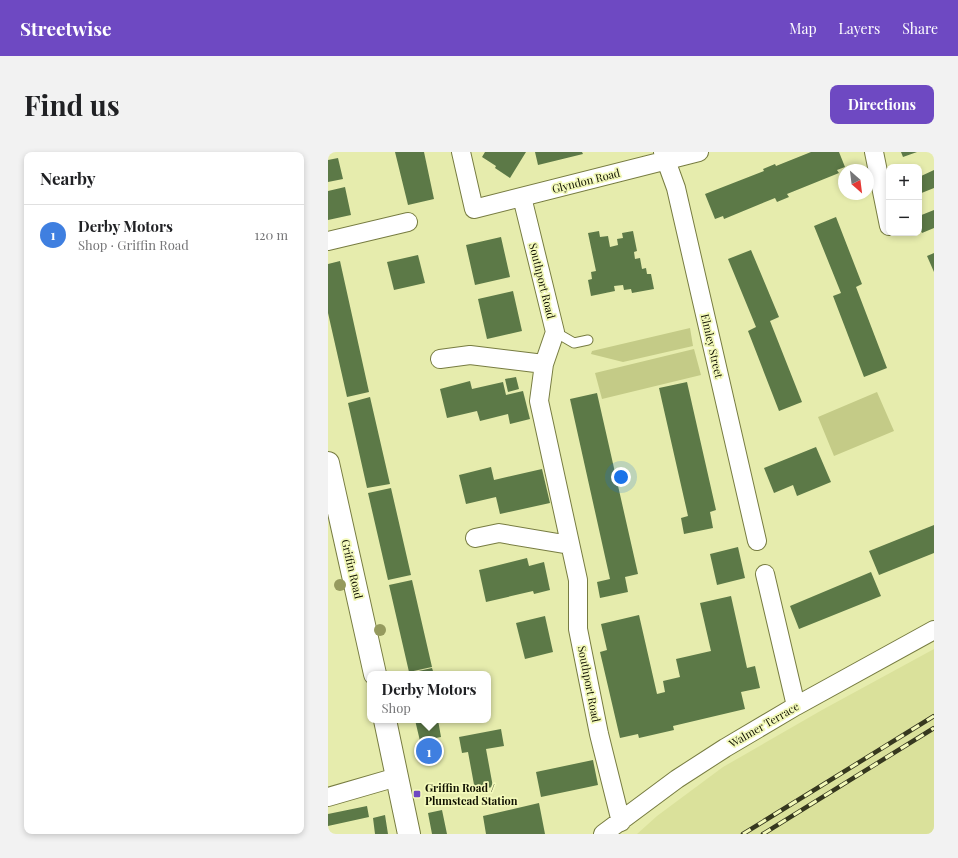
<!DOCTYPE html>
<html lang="en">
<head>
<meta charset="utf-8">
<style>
	:root { --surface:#fff; --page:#f2f2f2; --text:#202124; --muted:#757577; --line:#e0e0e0; --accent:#6e49c2 }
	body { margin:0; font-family:"Playfair Display",serif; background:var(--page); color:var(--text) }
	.controls { position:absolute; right:12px; top:12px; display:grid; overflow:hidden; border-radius:8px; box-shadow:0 2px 6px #0003 }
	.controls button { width:36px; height:36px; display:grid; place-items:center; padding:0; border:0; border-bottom:1px solid var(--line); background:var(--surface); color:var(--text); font:20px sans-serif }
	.compass { position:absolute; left:510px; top:12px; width:36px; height:36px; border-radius:50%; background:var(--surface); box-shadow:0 2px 6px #0003; rotate:152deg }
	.you { position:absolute; left:293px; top:325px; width:14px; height:14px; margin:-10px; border:3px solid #fff; border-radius:50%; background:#1a73e8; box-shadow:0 0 0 6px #1a73e833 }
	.badge { display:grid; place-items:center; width:26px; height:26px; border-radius:50%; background:var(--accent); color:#fff; font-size:13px; font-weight:700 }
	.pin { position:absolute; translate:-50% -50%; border:2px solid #fff; box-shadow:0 1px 4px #0006 }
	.popup { position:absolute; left:39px; top:519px; width:124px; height:52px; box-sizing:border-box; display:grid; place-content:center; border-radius:8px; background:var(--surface); filter:drop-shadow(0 1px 3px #0005); font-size:13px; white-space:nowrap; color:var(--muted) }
	.popup b { font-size:15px; color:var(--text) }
	.popup::after { content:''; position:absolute; left:50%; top:100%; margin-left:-8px; border:8px solid transparent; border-top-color:var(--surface) }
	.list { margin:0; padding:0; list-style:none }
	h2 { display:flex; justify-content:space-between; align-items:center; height:52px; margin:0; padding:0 16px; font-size:17px }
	h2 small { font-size:13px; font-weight:400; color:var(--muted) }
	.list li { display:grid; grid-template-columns:26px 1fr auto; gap:12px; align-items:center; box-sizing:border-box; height:60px; padding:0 16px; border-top:1px solid var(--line) }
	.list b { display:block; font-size:15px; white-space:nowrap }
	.list p { margin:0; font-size:13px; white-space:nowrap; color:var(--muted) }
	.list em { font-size:13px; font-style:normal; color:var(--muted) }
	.map { position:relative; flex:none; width:606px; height:682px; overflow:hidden; border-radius:8px }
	header { display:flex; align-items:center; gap:24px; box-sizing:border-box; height:56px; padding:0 20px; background:var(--accent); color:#fff }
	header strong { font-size:19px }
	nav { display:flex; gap:22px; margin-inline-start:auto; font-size:14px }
	.intro { display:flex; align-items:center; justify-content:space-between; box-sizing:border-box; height:96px; padding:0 24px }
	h1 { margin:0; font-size:28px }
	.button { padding:10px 18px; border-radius:8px; background:var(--accent); color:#fff; font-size:14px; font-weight:700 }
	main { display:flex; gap:24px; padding:0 24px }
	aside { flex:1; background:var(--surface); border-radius:8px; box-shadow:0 2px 6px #0003 }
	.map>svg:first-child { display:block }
</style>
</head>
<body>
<header>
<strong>Streetwise</strong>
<nav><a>Map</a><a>Layers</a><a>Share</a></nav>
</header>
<div class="intro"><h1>Find us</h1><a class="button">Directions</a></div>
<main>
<aside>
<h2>Nearby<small></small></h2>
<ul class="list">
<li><span class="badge" style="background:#3f7fe0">1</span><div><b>Derby Motors</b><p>Shop · Griffin Road</p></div><em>120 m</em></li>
</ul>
</aside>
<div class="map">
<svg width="606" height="682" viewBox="0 0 606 682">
	<rect width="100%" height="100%" fill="#e6ecad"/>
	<path fill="#dae19b" d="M606 497V682H309L329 664 395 615 494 558Z"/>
	<path fill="#c4cb87" d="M362 176 365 194 295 210 263 202 264 199Z
		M366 197 373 223 274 247 267 221Z
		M549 240 566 279 506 304 490 265Z"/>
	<path fill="#5c7947" d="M67 0H96L106 47 80 53Z
		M157 0H198L182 26 167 16 168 14 154 5Z
		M207 0H254L255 2 210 13Z
		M483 0H511L517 15 509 18 511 21 459 42 461 45 449 50 447 46 396 67 395 64 387 67 377 42 436 19 435 17 447 12 448 14Z
		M573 0H589L575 5Z
		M10 6 15 27 0 30V8Z
		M606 18V36L591 42V25Z
		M17 35 23 63 0 68V39Z
		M606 58V76L594 81 591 75V64Z
		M508 65 534 132 528 135 559 216 536 225 505 144 513 141 486 74Z
		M271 79 272 85 280 84 282 95 290 93 289 87 295 86 294 81 305 79 309 99 306 100 307 107 312 106 314 117 318 116 319 122H323L326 137 304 141 303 137 296 138 295 133 286 134 287 139 263 144 260 128 264 127 263 120 268 119 260 81Z
		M173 85 182 125 147 133 138 93Z
		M423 98 451 165 442 169 474 250 451 259 420 179 428 175 400 107Z
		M606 101V120L599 104Z
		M90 103 97 131 66 138 59 110Z
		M12 109 41 240 19 245 0 161V112Z
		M185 139 194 179 159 187 150 147Z
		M188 225 191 237 180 240 177 227Z
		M142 229 144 237 175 230 178 243 195 239 202 267 182 272 180 262 152 269 149 259 119 266 112 237Z
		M359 230 388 358 382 360 385 376 356 382 353 366 360 364 331 236Z
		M269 241 310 422 297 425 300 440 272 446 269 430 282 427 242 247Z
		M42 245 62 332 39 336 20 251Z
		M488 295 503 330 469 344 465 333 446 341 436 316Z
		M163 315 166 328 214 317 222 351 172 362 168 345 138 352 131 323Z
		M63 336 83 423 60 428 40 341Z
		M606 373V401L551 423 541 399Z
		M410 395 417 426 389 433 382 402Z
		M199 406 201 414 216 410 222 438 206 442 205 439 158 450 151 418Z
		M543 420 553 444 471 477 462 454Z
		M84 428 104 515 81 520 61 433Z
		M403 444 419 516 427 514 432 536 413 540 417 557 345 574 346 578 311 586 310 582 292 586 272 500 279 498 273 472 311 463 329 542 337 540 335 529 352 525 348 507 383 499 372 451Z
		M217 464 225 500 197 507 188 471Z
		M104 516 106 522H82V521Z
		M87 568H110L113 585 92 589Z
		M173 577 176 594 158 597 165 635 147 638 140 600 134 601 131 585Z
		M265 608 270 633 213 645 208 620Z
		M211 651 217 682H158L155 664Z
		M39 654 41 665 0 674V662Z
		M114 658 119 682H104L100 661Z
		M57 663 60 682H47L45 666Z"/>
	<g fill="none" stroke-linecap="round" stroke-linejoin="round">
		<g stroke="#777c41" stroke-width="11">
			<path id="lane" d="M227 180 246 191 260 188"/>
		</g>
		<g stroke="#777c41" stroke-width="20">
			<path id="street" d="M133 0 146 57 371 0
				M335 0 348 36 429 389
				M546 0 561 74
				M194 45 227 180 216 212 211 249 250 428V477L271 582 293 670
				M0 89 80 70
				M112 207 142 203 216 212
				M147 386 171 381 242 393
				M437 422 468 554
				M0 645 69 625
				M275 682 349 627 397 596 468 554 606 478"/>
		</g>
		<g stroke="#777c41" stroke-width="24">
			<path id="secondary" d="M0 311 47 522
				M57 568 81 682"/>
		</g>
		<use href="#lane" stroke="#fff" stroke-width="9"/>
		<use href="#street" stroke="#fff" stroke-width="18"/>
		<use href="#secondary" stroke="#fff" stroke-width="22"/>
		<g stroke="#36381f" stroke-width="4.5">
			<path id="rail" d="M415 682 606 564
				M435 682 606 576"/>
		</g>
		<use href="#rail" stroke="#f3f9ba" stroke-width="3" stroke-dasharray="9" stroke-linecap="butt"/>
	</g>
	<g fill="#959a5e">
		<circle cx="12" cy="433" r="6"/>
		<circle cx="52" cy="478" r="6"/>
	</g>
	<rect fill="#6e49c2" stroke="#f3f9ba" stroke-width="1.5" x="85" y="638" width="8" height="8" rx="2"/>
	<g text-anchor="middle" stroke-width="3.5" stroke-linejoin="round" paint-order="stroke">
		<g font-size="11" fill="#101100" stroke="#f3f9ba">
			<text transform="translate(258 29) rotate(-14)" y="4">Glyndon Road</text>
			<text transform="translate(214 129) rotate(76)" y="4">Southport Road</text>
			<text transform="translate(384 194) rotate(77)" y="4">Elmley Street</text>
			<text transform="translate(24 417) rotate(77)" y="4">Griffin Road</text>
			<text transform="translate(261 532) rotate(79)" y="4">Southport Road</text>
			<text transform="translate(436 573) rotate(-30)" y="4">Walmer Terrace</text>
		</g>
		<g font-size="11" font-weight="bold" fill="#101100" stroke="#f3f9ba" text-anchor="start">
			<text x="97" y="640">Griffin Road /<tspan x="97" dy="13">Plumstead Station</tspan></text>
		</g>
	</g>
</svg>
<div class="controls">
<button>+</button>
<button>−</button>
</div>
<svg class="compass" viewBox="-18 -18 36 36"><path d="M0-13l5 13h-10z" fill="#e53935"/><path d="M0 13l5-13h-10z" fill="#757577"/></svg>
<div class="you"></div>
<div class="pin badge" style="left:101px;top:599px;background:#3f7fe0">1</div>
<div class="popup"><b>Derby Motors</b>Shop</div>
</div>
</main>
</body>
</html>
